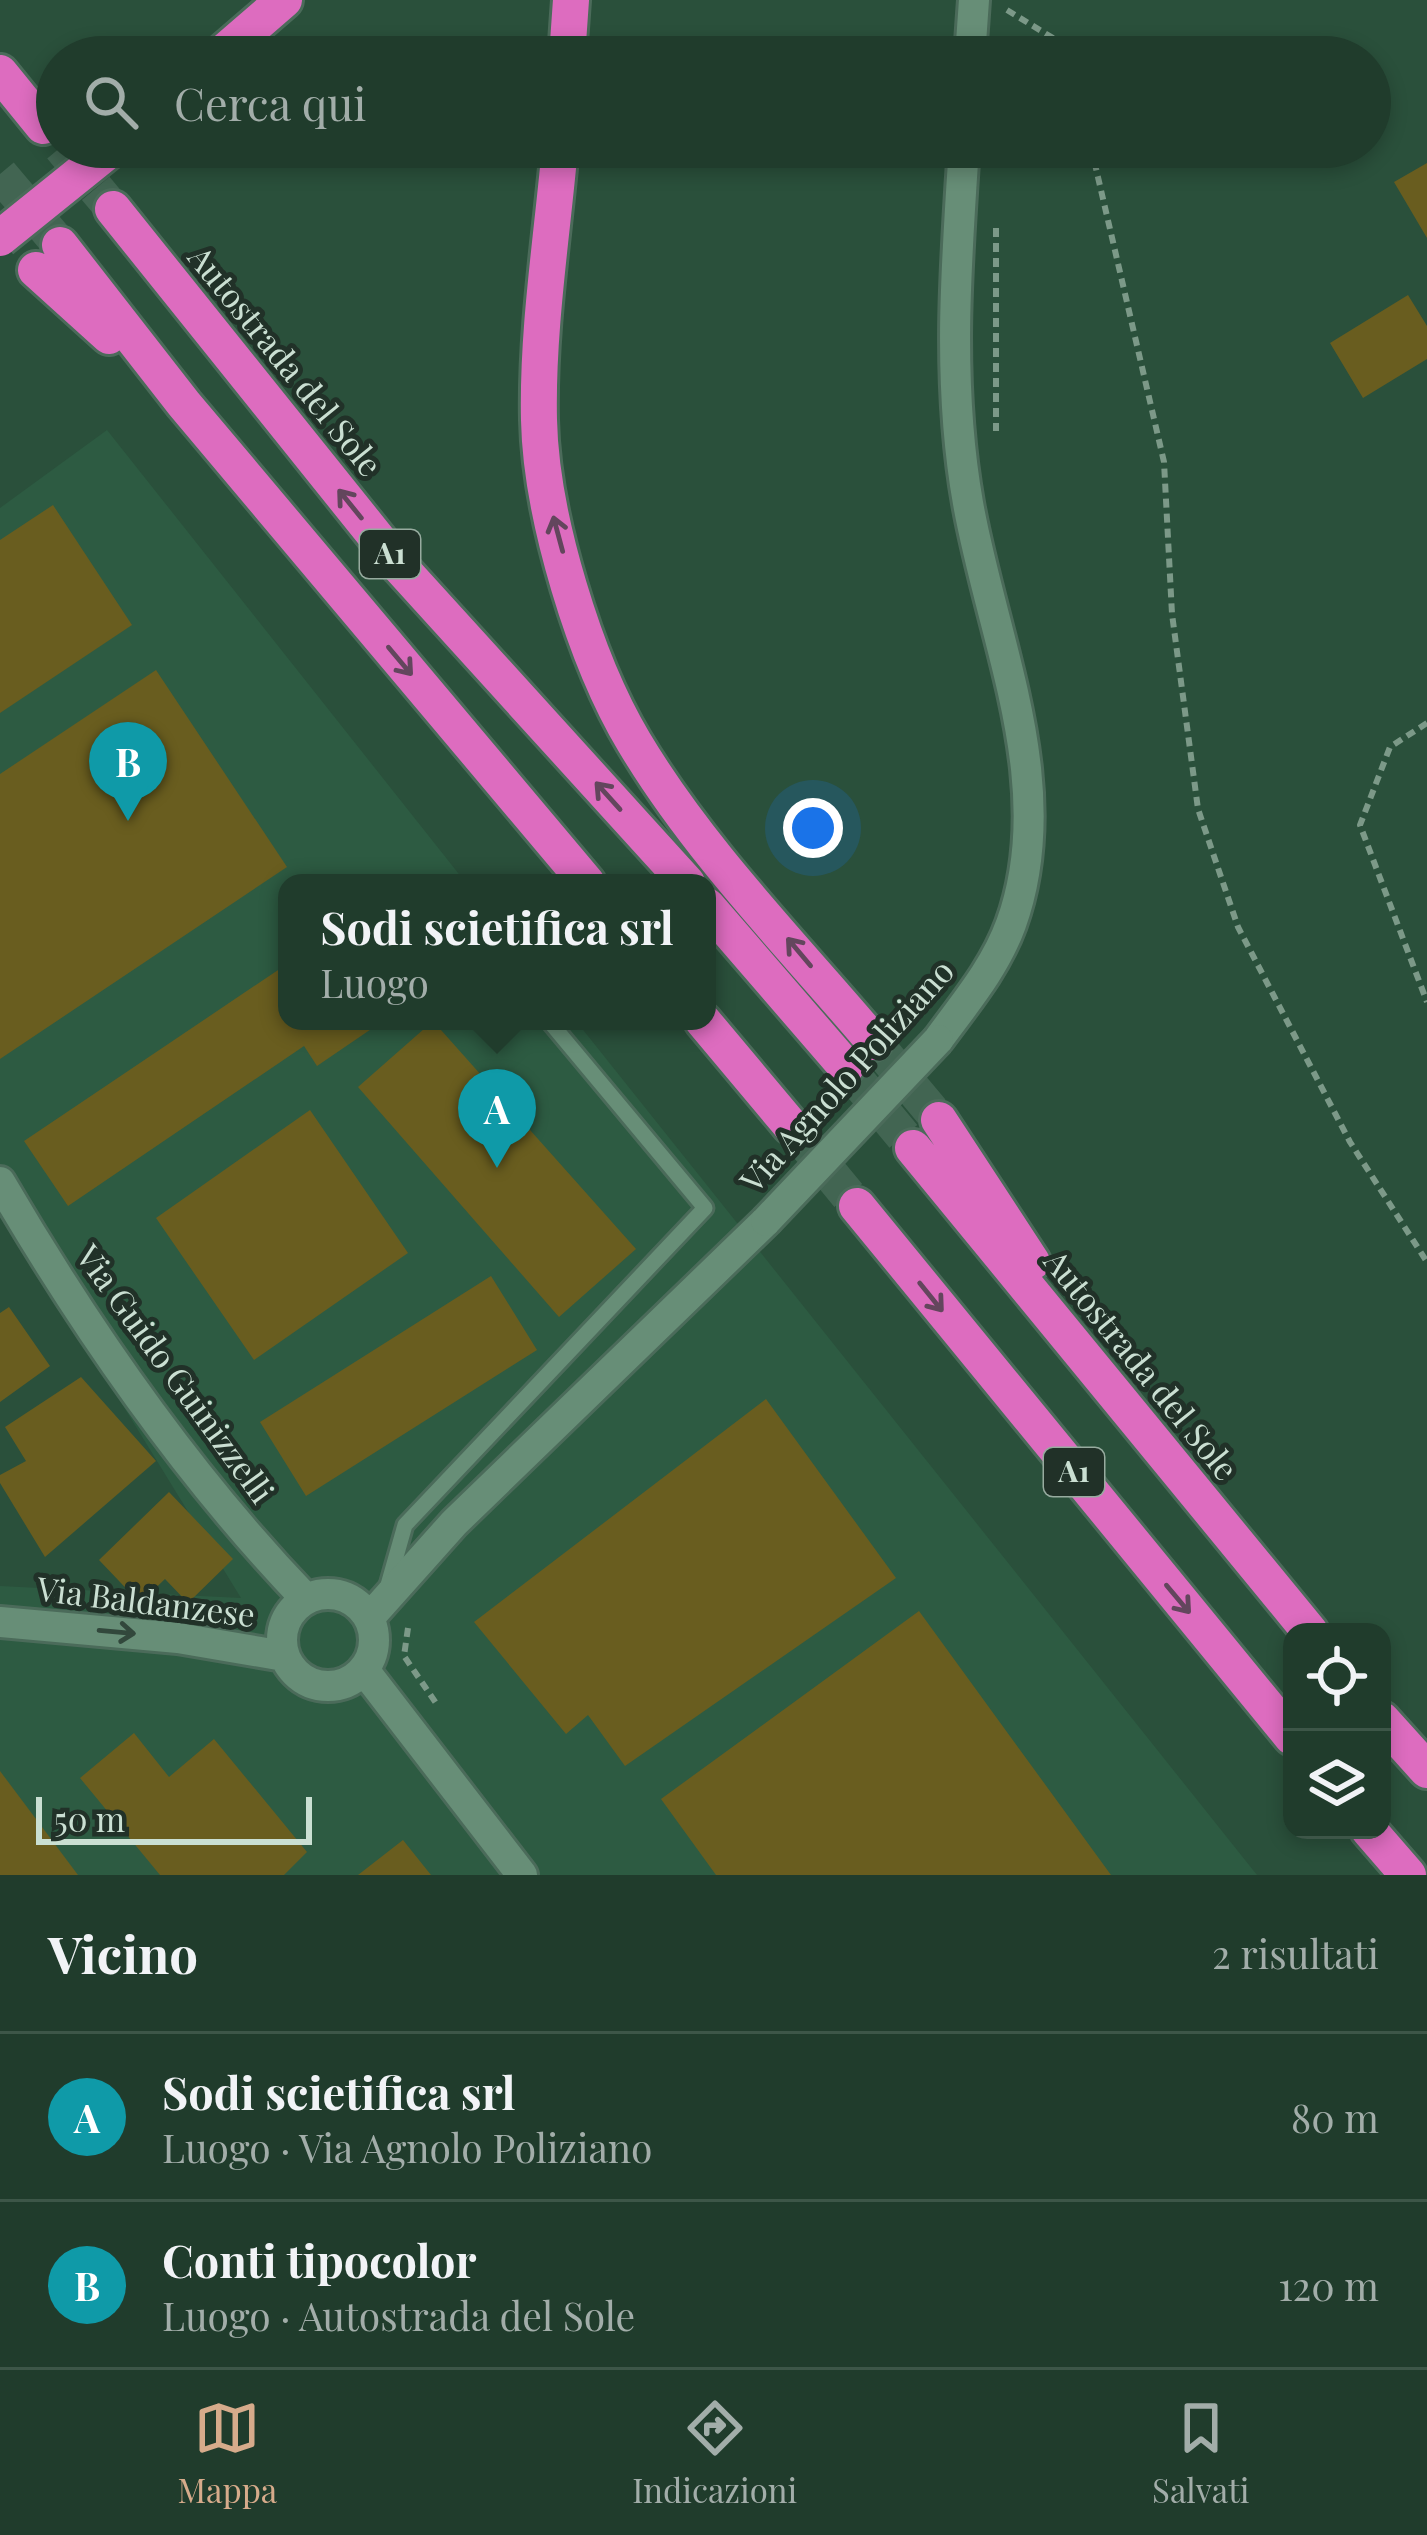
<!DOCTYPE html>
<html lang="it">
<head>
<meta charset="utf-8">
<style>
	:root { --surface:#203c2c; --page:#2d4738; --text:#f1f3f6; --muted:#a2ada9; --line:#3d5648; --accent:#d6ab8b }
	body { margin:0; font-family:"Playfair Display",serif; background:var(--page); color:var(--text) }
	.controls { position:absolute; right:36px; bottom:36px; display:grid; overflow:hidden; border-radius:24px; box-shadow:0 6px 18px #0003 }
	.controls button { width:108px; height:108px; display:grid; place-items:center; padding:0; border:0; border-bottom:3px solid var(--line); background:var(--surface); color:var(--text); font:60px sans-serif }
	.scale { position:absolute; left:36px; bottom:30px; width:276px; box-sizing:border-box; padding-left:12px; border:6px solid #cadfd2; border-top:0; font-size:33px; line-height:42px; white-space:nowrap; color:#cadfd2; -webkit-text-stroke:9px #213128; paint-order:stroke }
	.you { position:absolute; left:813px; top:828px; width:42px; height:42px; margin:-30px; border:9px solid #fff; border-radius:50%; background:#1a73e8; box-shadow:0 0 0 18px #1a73e833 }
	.badge { display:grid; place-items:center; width:78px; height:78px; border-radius:50%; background:var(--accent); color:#fff; font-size:39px; font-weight:700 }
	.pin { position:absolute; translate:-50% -99px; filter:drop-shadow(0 3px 6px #0008) }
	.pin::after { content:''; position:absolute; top:63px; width:42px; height:36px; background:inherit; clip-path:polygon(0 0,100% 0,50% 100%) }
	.popup { position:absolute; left:278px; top:874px; width:438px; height:156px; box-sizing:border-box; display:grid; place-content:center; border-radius:24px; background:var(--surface); filter:drop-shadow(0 3px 9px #0005); font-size:39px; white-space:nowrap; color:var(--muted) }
	.popup b { font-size:45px; color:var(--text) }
	.popup::after { content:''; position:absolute; left:50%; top:100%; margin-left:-24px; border:24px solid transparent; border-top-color:var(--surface) }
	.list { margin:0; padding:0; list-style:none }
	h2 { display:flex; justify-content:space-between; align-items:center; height:156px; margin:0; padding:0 48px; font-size:51px }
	h2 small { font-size:39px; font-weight:400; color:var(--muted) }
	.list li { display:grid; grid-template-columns:78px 1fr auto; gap:36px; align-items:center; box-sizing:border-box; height:168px; padding:0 48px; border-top:3px solid var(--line) }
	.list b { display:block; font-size:45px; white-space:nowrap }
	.list p { margin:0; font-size:39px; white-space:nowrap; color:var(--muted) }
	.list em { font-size:39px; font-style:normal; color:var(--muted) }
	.icon { flex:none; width:66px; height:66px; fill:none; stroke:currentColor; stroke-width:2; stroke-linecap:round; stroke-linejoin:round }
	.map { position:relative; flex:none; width:1427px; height:1875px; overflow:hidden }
	.search { position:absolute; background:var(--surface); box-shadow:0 6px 18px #0003; left:36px; right:36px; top:36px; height:132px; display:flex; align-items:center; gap:30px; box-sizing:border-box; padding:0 42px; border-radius:66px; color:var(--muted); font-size:45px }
	.sheet { height:492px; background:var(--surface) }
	nav { display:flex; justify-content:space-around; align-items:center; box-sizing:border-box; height:168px; border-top:3px solid var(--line); background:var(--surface); font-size:33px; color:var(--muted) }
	nav a { display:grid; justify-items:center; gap:6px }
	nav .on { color:var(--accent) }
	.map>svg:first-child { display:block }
</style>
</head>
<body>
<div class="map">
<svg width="1427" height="1875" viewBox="0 0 1427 1875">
	<rect width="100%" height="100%" fill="#2a503b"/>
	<path fill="#2d5b42" d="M107 430 466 883H287V1021H576L1257 1875H0V1586L241 1598 0 1205V508Z"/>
	<path fill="#695d1f" d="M1427 163V238L1394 182Z
		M1408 295 1427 326V359L1363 398 1330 343Z
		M53 505 132 625 0 713V540Z
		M156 670 287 867 0 1059V774Z
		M287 964V1021H383L317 1066 304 1046 68 1206 24 1141Z
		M433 1021 636 1249 559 1317 358 1087Z
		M310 1110 408 1253 254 1360 156 1218Z
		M491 1276 537 1350 306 1496 260 1422Z
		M9 1307 50 1366 0 1402V1313Z
		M81 1377 156 1461 45 1557 0 1483V1475L26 1461 5 1427Z
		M766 1399 896 1578 625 1766 588 1715 566 1734 474 1622Z
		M169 1492 233 1559 188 1603 165 1579 140 1603 99 1560Z
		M919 1611 1111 1875H716L661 1799Z
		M134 1733 169 1777 214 1739 307 1852 284 1875H160L80 1778Z
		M0 1771 78 1875H0Z
		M403 1840 431 1875H358Z"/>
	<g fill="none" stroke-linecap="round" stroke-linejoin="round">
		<path stroke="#426552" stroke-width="36" stroke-dasharray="36 18" stroke-linecap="butt" d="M61 147 113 209
			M0 174 60 245
			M874 1042 939 1120
			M846 1067 913 1148
			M791 1126 857 1206"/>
		<g stroke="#4b6b5a" stroke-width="21">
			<path id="service" d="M388 1585 405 1525 705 1208 549 1021"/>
		</g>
		<g stroke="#4b6b5a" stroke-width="36">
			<path id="minor" d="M970 57 974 0
				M938 1040C965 1003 995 968 1011 924 1061 785 992 640 968 503 947 384 956 266 964 147
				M0 1182C87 1331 186 1474 306 1599
				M282 1640a46 46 0 1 1 92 0a46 46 0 1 1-92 0Z
				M370 1617 454 1523 766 1221
				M0 1622 178 1638 284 1656
				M364 1670 522 1875"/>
		</g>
		<g stroke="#4b6b5a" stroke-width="42">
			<path id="motorway" d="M218 57 284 0
				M567 57 571 0
				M0 73 43 126
				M560 147C552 237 537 330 539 420 541 516 585 660 634 742 699 851 793 946 874 1042
				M113 209 401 568 687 883
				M60 245 184 404 587 883
				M36 270 109 336
				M707 906 846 1067
				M703 1021 791 1126
				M939 1120 1032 1262
				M913 1148 1310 1632
				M857 1206 1292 1737
				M1382 1720 1427 1770
				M1369 1830 1408 1875"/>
		</g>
		<path stroke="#7c9988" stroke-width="6" stroke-dasharray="9 6" stroke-linecap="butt" d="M1007 10 1061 43 1065 57
			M1091 147 1164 462 1172 614 1198 809 1238 927 1350 1142 1427 1262
			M996 228V431
			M1427 723 1390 747 1360 825 1427 1002
			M408 1628 404 1656 438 1706"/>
		<use href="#service" stroke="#678e77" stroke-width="15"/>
		<use href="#minor" stroke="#678e77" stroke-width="30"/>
		<use href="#motorway" stroke="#dd6cbf" stroke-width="36"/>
		<g stroke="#4b6b5a" stroke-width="36" stroke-linecap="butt">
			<path id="minor-bridge" d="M766 1221 938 1040"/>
		</g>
		<g stroke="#4b6b5a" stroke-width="42" stroke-linecap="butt">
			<path id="motorway-bridge" d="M0 238 113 147"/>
		</g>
		<use href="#minor-bridge" stroke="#678e77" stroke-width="30"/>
		<use href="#motorway-bridge" stroke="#dd6cbf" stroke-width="36"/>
	</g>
	<defs><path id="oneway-shaft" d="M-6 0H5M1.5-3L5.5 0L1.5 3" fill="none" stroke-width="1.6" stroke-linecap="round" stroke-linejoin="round" transform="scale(3)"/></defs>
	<g stroke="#63465d">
		<use href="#oneway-shaft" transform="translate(350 504) rotate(-129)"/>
		<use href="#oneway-shaft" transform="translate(558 534) rotate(-105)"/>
		<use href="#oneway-shaft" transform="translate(400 661) rotate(50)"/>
		<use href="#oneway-shaft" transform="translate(608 796) rotate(-132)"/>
		<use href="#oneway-shaft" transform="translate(799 952) rotate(-130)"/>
		<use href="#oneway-shaft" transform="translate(931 1297) rotate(51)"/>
		<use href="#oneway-shaft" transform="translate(1178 1599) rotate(50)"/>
	</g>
	<use stroke="#32483c" href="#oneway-shaft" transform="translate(117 1632) rotate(5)"/>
	<g text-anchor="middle" stroke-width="10" stroke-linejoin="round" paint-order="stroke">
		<g fill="#213128" stroke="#97ab9f" stroke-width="3">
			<rect x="360" y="530" width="60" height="48" rx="9"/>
			<rect x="1044" y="1448" width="60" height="48" rx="9"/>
		</g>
		<g font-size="30" font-weight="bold" fill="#cadfd2">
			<text x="390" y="564">A1</text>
			<text x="1074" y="1482">A1</text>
		</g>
		<g font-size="33" fill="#cadfd2" stroke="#213128">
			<text transform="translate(285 361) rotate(51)" y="12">Autostrada del Sole</text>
			<text transform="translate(847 1076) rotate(-48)" y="12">Via Agnolo Poliziano</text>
			<text transform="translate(1141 1365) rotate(51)" y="12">Autostrada del Sole</text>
			<text transform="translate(175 1374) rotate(54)" y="12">Via Guido Guinizzelli</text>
			<text transform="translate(146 1602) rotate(7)" y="12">Via Baldanzese</text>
		</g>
	</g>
</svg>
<div class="controls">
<button><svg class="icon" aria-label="locate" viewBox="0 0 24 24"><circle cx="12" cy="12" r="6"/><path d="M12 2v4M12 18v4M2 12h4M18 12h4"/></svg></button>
<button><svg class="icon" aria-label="layers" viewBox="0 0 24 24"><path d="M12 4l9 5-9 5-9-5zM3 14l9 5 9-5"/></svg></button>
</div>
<div class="scale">50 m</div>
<div class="you"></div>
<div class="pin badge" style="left:497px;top:1168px;background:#0f9aa8">A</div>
<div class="popup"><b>Sodi scietifica srl</b>Luogo</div>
<div class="pin badge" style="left:128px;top:821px;background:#0f9aa8">B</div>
<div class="search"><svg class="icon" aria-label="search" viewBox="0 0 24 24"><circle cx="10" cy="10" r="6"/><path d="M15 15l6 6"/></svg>Cerca qui</div>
</div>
<section class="sheet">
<h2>Vicino<small>2 risultati</small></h2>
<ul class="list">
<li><span class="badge" style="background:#0f9aa8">A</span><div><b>Sodi scietifica srl</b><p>Luogo · Via Agnolo Poliziano</p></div><em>80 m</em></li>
<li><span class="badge" style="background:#0f9aa8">B</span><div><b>Conti tipocolor</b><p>Luogo · Autostrada del Sole</p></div><em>120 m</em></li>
</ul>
</section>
<nav>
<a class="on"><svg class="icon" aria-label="map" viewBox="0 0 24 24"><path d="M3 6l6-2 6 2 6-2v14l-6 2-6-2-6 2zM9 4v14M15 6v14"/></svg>Mappa</a>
<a><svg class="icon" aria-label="directions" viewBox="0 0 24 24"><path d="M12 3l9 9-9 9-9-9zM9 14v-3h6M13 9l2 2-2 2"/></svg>Indicazioni</a>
<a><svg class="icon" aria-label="saved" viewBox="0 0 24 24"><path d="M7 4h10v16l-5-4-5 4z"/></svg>Salvati</a>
</nav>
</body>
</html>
